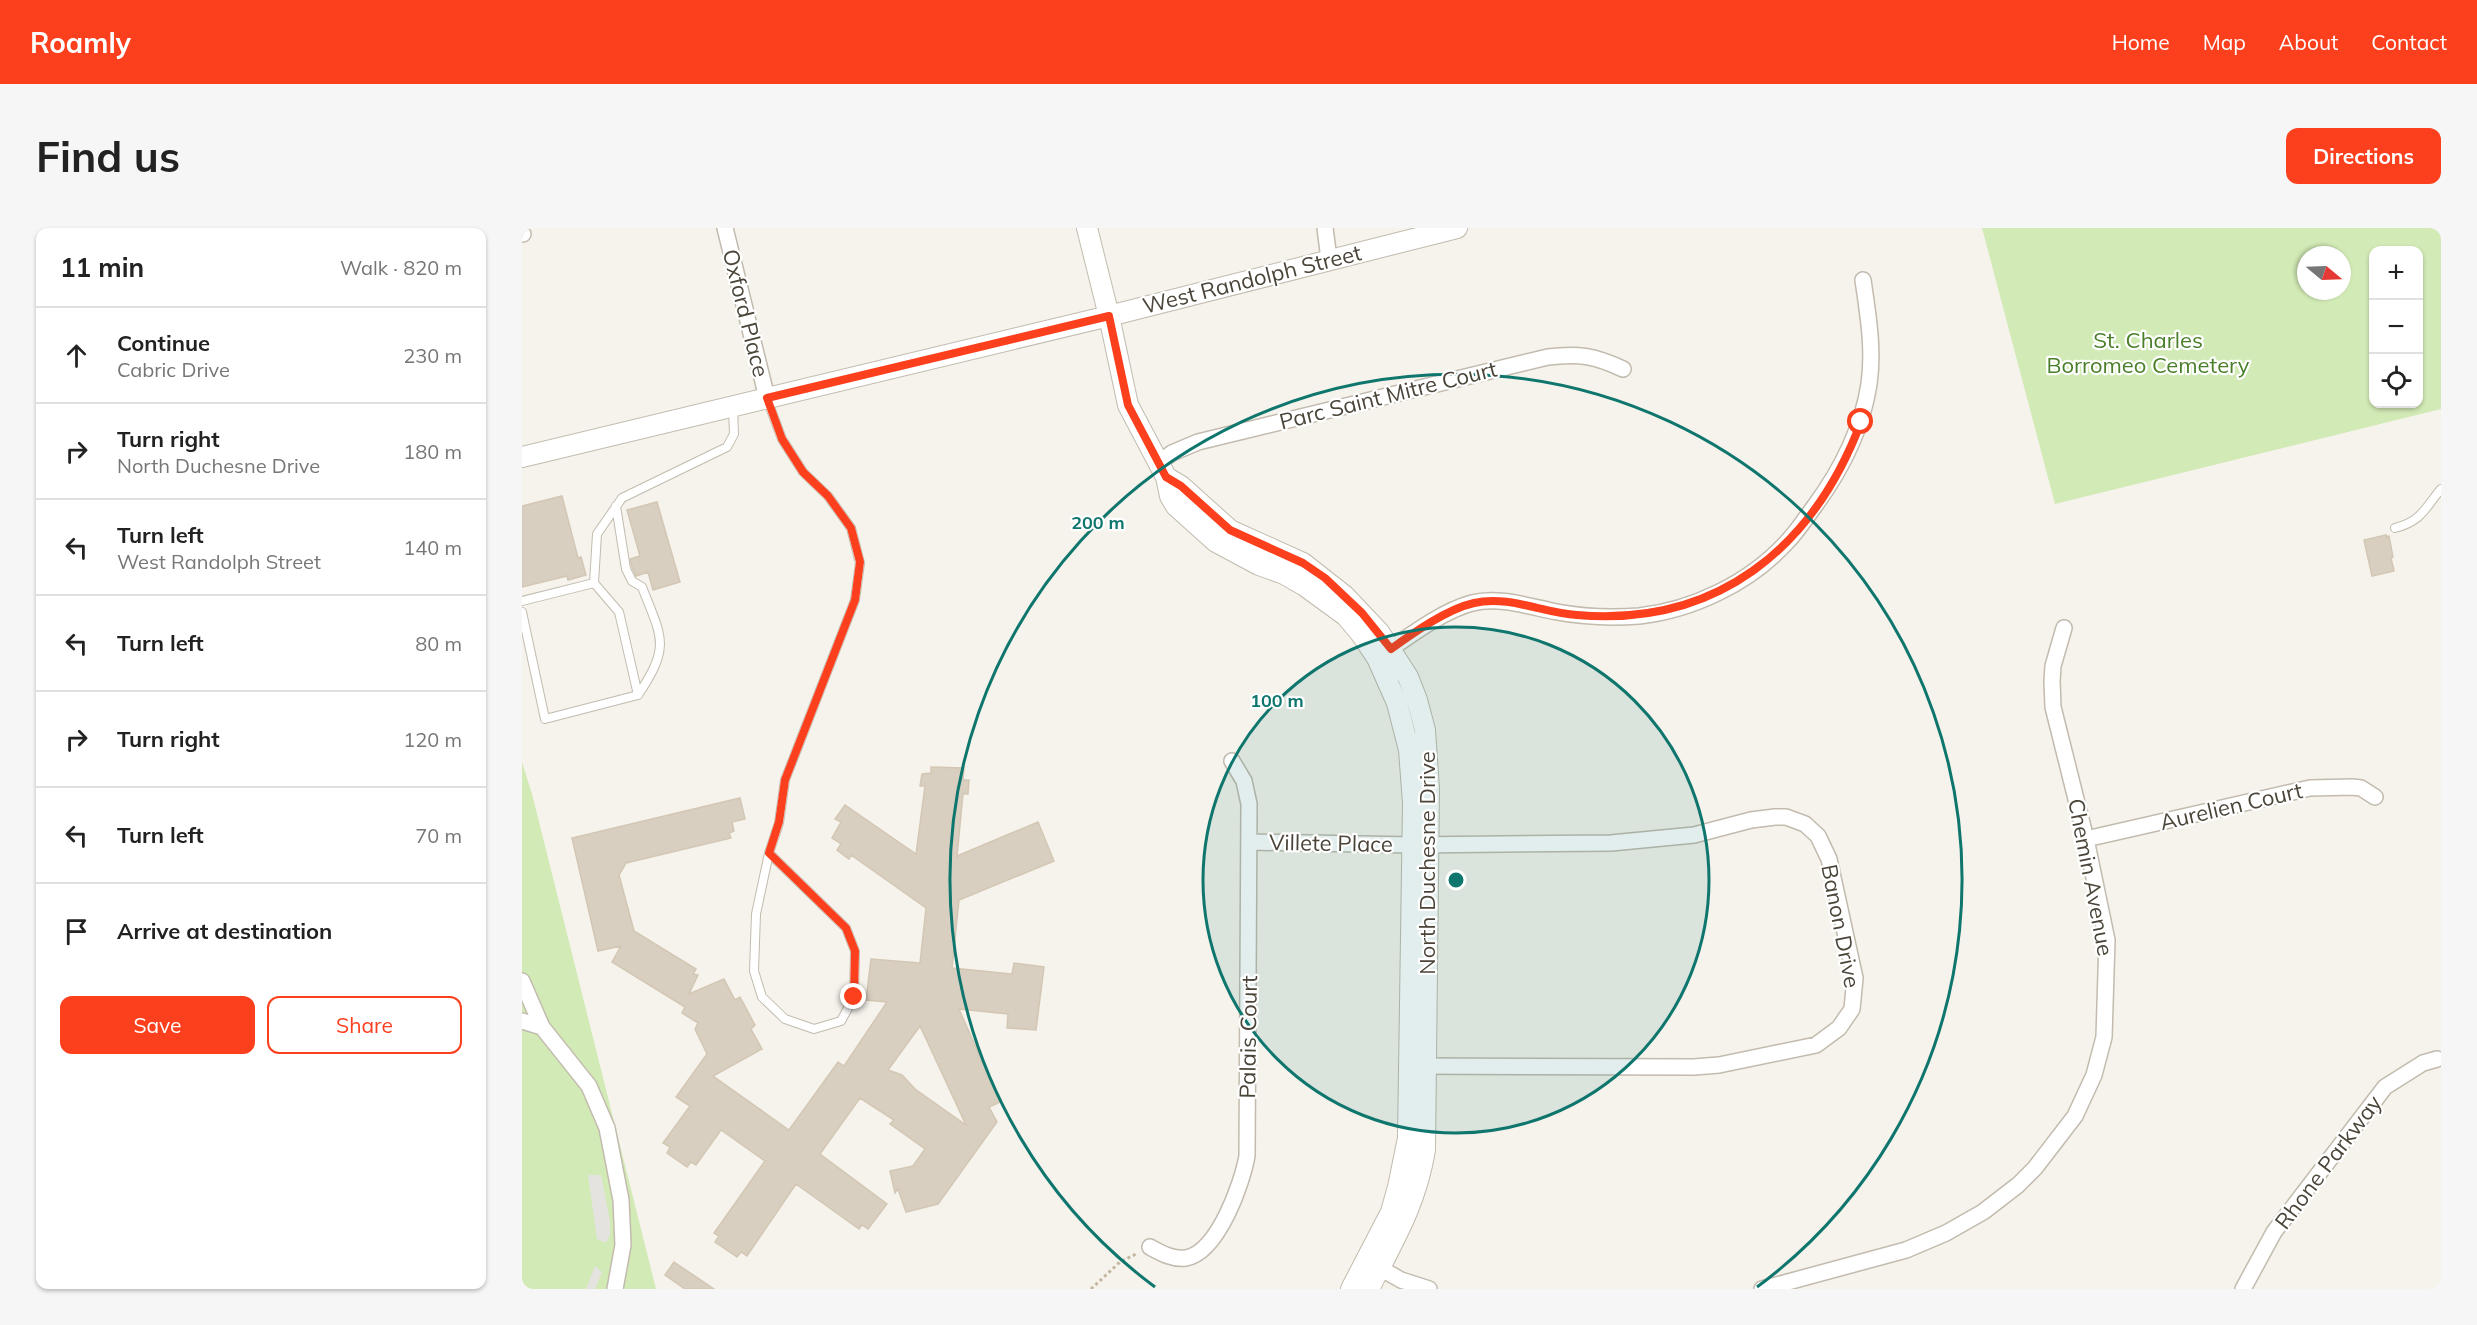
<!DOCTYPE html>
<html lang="en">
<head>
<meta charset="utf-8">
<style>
	:root { --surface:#fff; --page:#f6f6f6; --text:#222; --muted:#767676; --line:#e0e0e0; --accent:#fc3f1d }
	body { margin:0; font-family:Mulish,sans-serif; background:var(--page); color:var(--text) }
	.controls { position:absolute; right:18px; top:18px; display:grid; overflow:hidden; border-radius:12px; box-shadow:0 2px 4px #0004 }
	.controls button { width:54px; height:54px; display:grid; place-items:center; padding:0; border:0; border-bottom:2px solid var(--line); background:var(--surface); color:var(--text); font:30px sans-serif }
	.compass { position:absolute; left:1775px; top:18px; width:54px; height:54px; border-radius:50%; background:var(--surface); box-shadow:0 2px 4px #0004; rotate:109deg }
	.stop { position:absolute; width:18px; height:18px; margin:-14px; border:4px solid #fc3f1d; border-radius:50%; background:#fff }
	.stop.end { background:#fc3f1d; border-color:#fff; box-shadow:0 2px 6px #0008 }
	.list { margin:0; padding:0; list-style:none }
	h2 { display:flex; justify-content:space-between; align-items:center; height:78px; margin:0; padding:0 24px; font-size:26px }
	h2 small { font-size:20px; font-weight:400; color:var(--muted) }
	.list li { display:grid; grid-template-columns:39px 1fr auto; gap:18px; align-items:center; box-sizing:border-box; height:96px; padding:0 24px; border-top:2px solid var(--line) }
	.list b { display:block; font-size:22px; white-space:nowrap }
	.list p { margin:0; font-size:20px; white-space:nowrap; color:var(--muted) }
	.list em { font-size:20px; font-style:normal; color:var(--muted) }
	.actions { display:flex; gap:12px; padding:18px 24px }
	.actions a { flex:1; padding:14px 0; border:2px solid var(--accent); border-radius:12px; text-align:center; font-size:21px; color:var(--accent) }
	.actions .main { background:var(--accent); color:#fff }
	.icon { flex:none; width:33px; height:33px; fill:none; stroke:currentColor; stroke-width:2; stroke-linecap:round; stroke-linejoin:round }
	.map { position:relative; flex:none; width:1919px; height:1061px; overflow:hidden; border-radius:12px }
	header { display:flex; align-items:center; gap:36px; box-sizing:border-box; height:84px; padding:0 30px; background:var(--accent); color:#fff }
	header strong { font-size:28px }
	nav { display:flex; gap:33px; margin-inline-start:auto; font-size:21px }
	.intro { display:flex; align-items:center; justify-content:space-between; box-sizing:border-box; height:144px; padding:0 36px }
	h1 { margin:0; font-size:42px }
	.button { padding:15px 27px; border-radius:12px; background:var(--accent); color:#fff; font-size:21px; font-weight:700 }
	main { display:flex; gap:36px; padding:0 36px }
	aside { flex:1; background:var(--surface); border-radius:12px; box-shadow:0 2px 4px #0004 }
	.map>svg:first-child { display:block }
</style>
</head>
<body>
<header>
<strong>Roamly</strong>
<nav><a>Home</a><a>Map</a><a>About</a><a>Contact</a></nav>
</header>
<div class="intro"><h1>Find us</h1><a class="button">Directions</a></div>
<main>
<aside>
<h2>11 min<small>Walk · 820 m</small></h2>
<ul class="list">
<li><svg class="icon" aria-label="ahead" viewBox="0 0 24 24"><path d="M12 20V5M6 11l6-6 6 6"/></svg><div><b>Continue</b><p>Cabric Drive</p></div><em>230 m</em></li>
<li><svg class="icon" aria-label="right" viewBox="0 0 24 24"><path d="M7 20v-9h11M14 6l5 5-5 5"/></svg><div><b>Turn right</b><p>North Duchesne Drive</p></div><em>180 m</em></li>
<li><svg class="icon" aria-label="left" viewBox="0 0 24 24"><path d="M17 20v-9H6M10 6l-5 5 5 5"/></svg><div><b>Turn left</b><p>West Randolph Street</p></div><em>140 m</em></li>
<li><svg class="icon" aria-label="left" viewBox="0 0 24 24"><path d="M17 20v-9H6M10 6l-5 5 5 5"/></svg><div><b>Turn left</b></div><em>80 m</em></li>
<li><svg class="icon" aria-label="right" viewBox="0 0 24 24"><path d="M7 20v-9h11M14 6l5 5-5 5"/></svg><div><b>Turn right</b></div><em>120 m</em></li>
<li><svg class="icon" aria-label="left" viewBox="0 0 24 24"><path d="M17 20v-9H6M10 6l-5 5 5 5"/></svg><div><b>Turn left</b></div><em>70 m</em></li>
<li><svg class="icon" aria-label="arrive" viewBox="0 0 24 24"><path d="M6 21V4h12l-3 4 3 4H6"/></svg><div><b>Arrive at destination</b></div></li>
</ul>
<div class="actions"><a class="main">Save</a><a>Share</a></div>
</aside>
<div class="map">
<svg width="1919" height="1061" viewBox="0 0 1919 1061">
	<rect width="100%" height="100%" fill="#f6f3ec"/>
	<path fill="#d2eab5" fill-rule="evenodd" d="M1460 0H1919V181L1533 276ZM1852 22H1896V176H1852ZM1784 27H1820V63H1784Z
		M0 534 10 566 134 1061H0Z"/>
	<path fill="#e5e3e0" d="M66 947H79L88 993V1007L84 1015 75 1011Z
		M73 1038 80 1044 73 1061H64Z"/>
	<path fill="#d8cfc1" stroke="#d3c7b4" stroke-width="1.5" fill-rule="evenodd" d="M40 268 56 330 59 329 64 347 46 352 45 348 0 359V278Z
		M135 274 158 354 131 362 126 344 114 348 110 339 108 331 118 328 105 282Z
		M1864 307V309L1867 308 1871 329 1869 330 1872 343 1850 348 1842 312Z
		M409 539 442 540 441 552H447L446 566H441L435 628 516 594 532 633 437 672 430 740 490 746 492 735 522 739 514 802 485 800 486 786 437 781 478 874 467 879 475 894 416 976 384 984 376 961 373 965 368 943 391 938 403 921 368 896 372 892 338 870 298 926 365 976 346 1001 340 997 337 1001 274 956 225 1028 219 1024 215 1029 193 1014 197 1008 192 1005 243 933 199 902 174 937 169 934 165 939 145 925 148 919 141 915 168 878 154 869 185 826 173 801 176 795 160 785 163 779 90 734 99 718 76 723 50 610 218 570 223 591 210 594 212 603 207 605 209 610 104 635 97 647 112 703 174 741 171 746 176 747 167 766 202 751 213 772 218 769 233 797 229 801 240 821 191 848 267 902 316 834 322 838 365 774 344 772 349 731 398 735 404 680 329 627 327 631 315 622 319 616 310 610 319 594 313 591 323 577 394 626 403 558H398L400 546 409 545ZM398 798 444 897 393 861 380 847 366 842Z
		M152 1034 192 1061H163L143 1047Z"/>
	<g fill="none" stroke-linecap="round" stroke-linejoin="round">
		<g stroke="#c2bbae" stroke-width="10">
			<path id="service" d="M245 171 260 211 281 244 306 268 329 300 338 335 333 372 263 552 257 595 247 625 234 686 232 743 240 769 263 791 292 801 319 793 332 769 333 723 324 700 247 625
				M94 278 104 341 110 353 120 359C140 410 149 418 116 467
				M1873 300C1900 293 1903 280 1919 261
				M0 373 72 355
				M0 384 23 491 116 467 97 384 72 355 75 306 100 270 205 219 212 206 211 180"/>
		</g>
		<g stroke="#c2bbae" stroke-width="18">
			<path id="minor" d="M203 0 245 170
				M803 0 807 31
				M0 5 1 6
				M636 235 650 225 676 214 1026 129C1057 125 1073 128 1101 141
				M860 427C886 409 920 383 950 375 978 368 1008 379 1035 384 1062 389 1090 390 1117 388 1171 382 1227 355 1264 315 1275 304 1283 291 1292 279 1320 241 1340 202 1347 156 1352 121 1346 87 1341 52
				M1564 611 1788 560 1830 559 1839 560 1853 569
				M729 614 890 617 1089 615 1172 607 1229 592 1253 589H1264L1283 596 1296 608 1307 631 1333 750 1330 781 1317 800 1294 817 1197 837 1172 839 894 838
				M0 753 20 799 67 858 85 900 99 972 101 1017 93 1061
				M0 793 20 799
				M628 1019C639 1025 651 1032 664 1030 696 1024 720 956 725 928L727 576 722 553 710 533
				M849 1035 879 1052 907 1061
				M1240 1061 1384 1022 1424 1005 1461 984 1496 957 1513 940 1553 888 1572 847 1582 809 1585 712 1564 611 1531 479 1530 453 1531 438 1542 400
				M1721 1061 1752 1004 1863 859 1901 835 1915 831"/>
		</g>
		<g stroke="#c2bbae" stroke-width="22">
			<path id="tertiary" d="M565 0 587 88 606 177 644 249 648 268 654 278 694 314 737 337 762 346 783 358 824 388 839 406 855 430 875 475 887 522 891 575 886 910 876 959 869 984 829 1061
				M0 229 587 88 935 0
				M644 249 659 258 708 302 781 335 823 368 857 404 886 449 895 472 903 502 907 561 903 922C894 977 871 1013 847 1061"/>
		</g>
		<path stroke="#c4b79f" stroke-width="3" stroke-dasharray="3 3" stroke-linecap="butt" d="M569 1061 598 1034 616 1025"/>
		<use href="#service" stroke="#fff" stroke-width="8"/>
		<use href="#minor" stroke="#fff" stroke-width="15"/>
		<use href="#tertiary" stroke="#fff" stroke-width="20"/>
	</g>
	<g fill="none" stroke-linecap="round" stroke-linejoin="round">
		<path stroke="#fc3f1d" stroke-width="8" d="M332 769 333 723 324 700 247 625 257 594 263 552 333 372 338 334 329 300 306 268 281 244 260 211 245 170 587 88 606 177 644 249 659 258 708 302 781 335 803 350 840 385 869 421C891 405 925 381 952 375 987 367 1021 385 1055 387 1194 399 1291 321 1339 194"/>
	</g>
	<circle cx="934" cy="652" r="253" fill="#0f766e" fill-opacity=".12"/>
	<g fill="none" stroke="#0f766e" stroke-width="3">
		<circle cx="934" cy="652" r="253"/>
		<path d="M633 1059A506 506 0 1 1 1235 1059"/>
	</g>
	<g text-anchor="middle" stroke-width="4.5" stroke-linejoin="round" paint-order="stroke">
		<g font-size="22" fill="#4b4439" stroke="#fff">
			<text transform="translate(730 51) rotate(-14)" y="8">West Randolph Street</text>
			<text transform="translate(224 85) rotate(76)" y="8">Oxford Place</text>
			<text transform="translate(866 167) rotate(-14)" y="8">Parc Saint Mitre Court</text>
			<text transform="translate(1709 578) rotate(-13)" y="8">Aurelien Court</text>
			<text transform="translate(809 615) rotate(1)" y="8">Villete Place</text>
			<text transform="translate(905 635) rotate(-90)" y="8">North Duchesne Drive</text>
			<text transform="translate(1569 649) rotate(79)" y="8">Chemin Avenue</text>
			<text transform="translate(1319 698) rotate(79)" y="8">Banon Drive</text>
			<text transform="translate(726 809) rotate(-89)" y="8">Palais Court</text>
			<text transform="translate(1806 934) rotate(-53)" y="8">Rhone Parkway</text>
		</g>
		<g font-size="22" fill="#4a7f2a" stroke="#fff">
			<text x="1626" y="120">St. Charles<tspan x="1626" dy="25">Borromeo Cemetery</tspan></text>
		</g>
	</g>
	<circle cx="934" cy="652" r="9" fill="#0f766e" stroke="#fff" stroke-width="3"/>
	<g font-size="18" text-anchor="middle" font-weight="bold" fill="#0f766e" stroke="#fff" stroke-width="4.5" stroke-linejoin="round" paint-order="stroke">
		<text x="576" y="301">200 m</text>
		<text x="755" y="479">100 m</text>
	</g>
</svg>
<div class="controls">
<button>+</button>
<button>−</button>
<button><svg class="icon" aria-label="locate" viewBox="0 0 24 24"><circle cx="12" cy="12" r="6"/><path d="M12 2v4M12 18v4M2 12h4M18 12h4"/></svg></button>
</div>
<svg class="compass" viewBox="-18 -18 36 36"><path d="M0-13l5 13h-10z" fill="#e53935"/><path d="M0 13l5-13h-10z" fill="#767676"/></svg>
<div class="stop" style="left:1339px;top:194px"></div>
<div class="stop end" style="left:332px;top:769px"></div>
</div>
</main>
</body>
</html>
